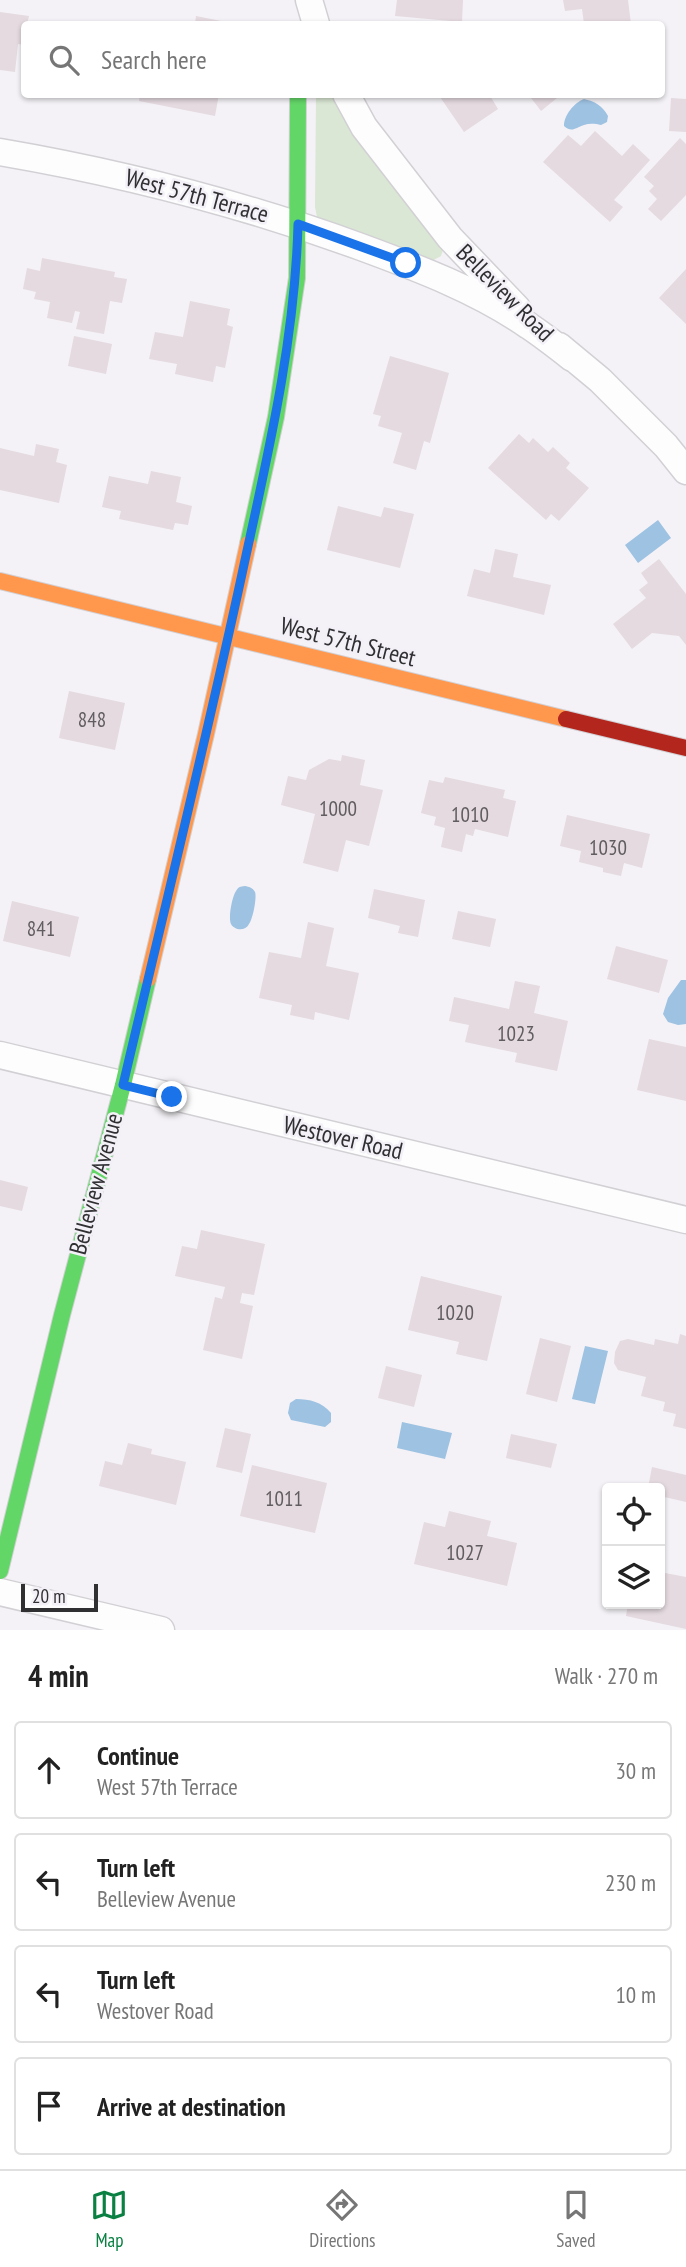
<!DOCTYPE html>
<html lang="en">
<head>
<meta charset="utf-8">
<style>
	:root { --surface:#fff; --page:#f2f2f2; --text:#222; --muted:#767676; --line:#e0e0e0; --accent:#0b8043 }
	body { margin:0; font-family:"PT Sans Narrow",sans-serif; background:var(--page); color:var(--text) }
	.controls { position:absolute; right:21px; bottom:21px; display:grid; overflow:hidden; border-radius:7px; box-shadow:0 2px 5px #0004 }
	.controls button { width:63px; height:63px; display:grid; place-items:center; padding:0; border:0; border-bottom:2px solid var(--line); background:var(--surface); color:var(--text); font:35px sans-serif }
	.scale { position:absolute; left:21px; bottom:18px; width:77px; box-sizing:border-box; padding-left:7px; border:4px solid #302f32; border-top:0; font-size:19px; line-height:24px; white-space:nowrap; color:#302f32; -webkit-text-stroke:5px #f3f1f7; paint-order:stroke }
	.stop { position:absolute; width:21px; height:21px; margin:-16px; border:5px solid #1a73e8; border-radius:50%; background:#fff }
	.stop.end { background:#1a73e8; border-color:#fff; box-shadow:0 2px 7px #0008 }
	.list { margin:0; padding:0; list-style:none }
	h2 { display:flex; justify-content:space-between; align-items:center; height:91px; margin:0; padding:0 28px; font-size:30px }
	h2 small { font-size:23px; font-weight:400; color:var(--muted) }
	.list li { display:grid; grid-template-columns:46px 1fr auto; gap:21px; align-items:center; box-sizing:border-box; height:98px; margin:0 14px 14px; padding:0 14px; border:2px solid var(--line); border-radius:7px }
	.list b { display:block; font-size:26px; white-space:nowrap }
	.list p { margin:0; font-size:23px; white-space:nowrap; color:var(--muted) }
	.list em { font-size:23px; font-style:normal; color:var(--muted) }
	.icon { flex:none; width:38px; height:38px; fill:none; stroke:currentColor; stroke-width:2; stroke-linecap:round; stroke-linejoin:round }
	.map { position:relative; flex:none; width:686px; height:1630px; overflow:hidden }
	.search { position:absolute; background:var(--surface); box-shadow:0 2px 5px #0004; left:21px; right:21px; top:21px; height:77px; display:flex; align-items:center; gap:18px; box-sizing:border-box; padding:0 24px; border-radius:7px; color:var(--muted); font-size:26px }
	.sheet { height:539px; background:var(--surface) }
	nav { display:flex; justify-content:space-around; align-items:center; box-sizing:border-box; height:98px; border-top:2px solid var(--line); background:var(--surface); font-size:19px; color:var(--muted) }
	nav a { display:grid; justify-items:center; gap:4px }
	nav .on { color:var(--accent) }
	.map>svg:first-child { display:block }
</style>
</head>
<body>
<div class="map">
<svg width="686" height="1630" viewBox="0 0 686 1630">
	<rect width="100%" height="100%" fill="#f4f2f6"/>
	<path fill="#dae7d4" d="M316 95H337L371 158 444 247 441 256 432 261 317 217 315 207Z"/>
	<path fill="#9dc2e2" d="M584 99C594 101 603 106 608 116L607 122 601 125C596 124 590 123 584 125 575 128 572 133 564 126 564 115 574 103 584 99Z
		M658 520 671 538 638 563 625 545Z
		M245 886C249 887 252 887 255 892 257 897 253 919 249 924 245 932 234 930 231 924 228 918 232 897 236 891 239 886 240 887 245 886Z
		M681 980H686V1024L678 1025 668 1022 663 1014 668 998Z
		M585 1346 608 1351 595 1404 572 1399Z
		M296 1399C310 1399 322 1402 331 1413V1422L325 1427 291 1420 288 1413 290 1403Z
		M402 1422 452 1433 445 1459 397 1448Z"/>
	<path fill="#e4dae0" d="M397 0H463L462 22 395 16Z
		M563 0H628L631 24H584L582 9 565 11Z
		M0 12 29 16 27 24H24V45L18 44 15 72 0 70Z
		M196 16 231 23V24H195Z
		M140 94H219L215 116 139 101Z
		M438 94H489L498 109 464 132Z
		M528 94H562L541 111Z
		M671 98 686 99V132L669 131Z
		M595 131 622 156 633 144 650 160 614 200 623 207 610 222 543 162 568 135 581 146Z
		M680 138 686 144V195L661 221 648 209 657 199 649 191 654 186 644 177Z
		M42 258 115 272 114 277 127 279 122 303 110 301 104 334 76 329 80 312 75 311 72 323 47 318 50 302 34 299 36 292 23 289 27 268 40 271Z
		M686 269V324L659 298Z
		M190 301 230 309 227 325 233 327 225 368 216 366 213 382 175 374 177 364 149 359 155 332 183 337Z
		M74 336 112 344 106 374 68 366Z
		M390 356 449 373 430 443 424 441 416 470 393 463 402 433 378 426 381 416 373 414Z
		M519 434 529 443 533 438 548 452 553 447 570 463 566 468 589 488 559 521 551 514 546 520 488 468Z
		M36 444 59 449 56 462 67 465 59 503 0 490V448L34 456Z
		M151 471 181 477 176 502 192 506 188 525 175 523 173 530 119 519 121 511 102 507 109 476 148 484Z
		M338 506 381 517 384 507 414 514 400 568 327 550Z
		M495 549 518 554 513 577 551 585 544 615 467 596 474 569 490 573Z
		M659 559 686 594V645L679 636 652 633 632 649 613 624 646 598 639 590 648 583 641 573Z
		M69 691 125 703 115 750 59 738Z
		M342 755 365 760 360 785 383 790 369 846 346 840 338 872 303 863 315 814 281 805 288 776 306 780 309 770 329 759 341 761Z
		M445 777 505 790 503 798 516 801 508 837 475 829 473 836 466 834 462 852 441 847 445 828 434 825 436 817 421 813 429 780 443 783Z
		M567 815 650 834 642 868 624 863 621 876 603 872V868L579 862 581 851 560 846Z
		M374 889 425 900 418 937 398 933 400 926 368 918Z
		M12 901 79 917 70 957 3 941Z
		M458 911 496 919 490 947 452 939Z
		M308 922 334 928 326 966 359 973 349 1020 315 1012 314 1020 290 1015 292 1005 259 998 269 952 301 958Z
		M616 946 668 960 659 993 607 979Z
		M515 981 540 986 534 1013 568 1021 557 1071 515 1062 517 1053 465 1042 469 1025 449 1021 454 997 509 1009Z
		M649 1039 686 1047V1101L637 1090Z
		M0 1180 28 1187 22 1211 0 1206Z
		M201 1230 265 1244 254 1295 242 1293 240 1303 253 1306 242 1359 203 1350 215 1297 222 1299 225 1287 175 1276 182 1246 197 1249Z
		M421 1276 502 1296 487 1361 456 1354 459 1342 408 1330Z
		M680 1334 686 1336V1429L673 1426 676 1414 663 1411 665 1402 641 1396 646 1377 618 1370 614 1363 615 1352 620 1341 628 1339 654 1345 655 1339 678 1344Z
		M540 1338 571 1346 557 1402 526 1394Z
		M386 1366 422 1375 414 1407 378 1398Z
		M225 1428 251 1434 242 1473 216 1467Z
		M511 1434 557 1444 551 1468 506 1458Z
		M128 1443 152 1449 151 1454 186 1462 176 1505 99 1486 105 1461 122 1465Z
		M252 1465 327 1483 315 1533 240 1516Z
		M652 1467 686 1475V1502L660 1496V1488H648Z
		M449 1511 491 1521 487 1536 517 1543 507 1586 414 1564 424 1522 445 1527Z
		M660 1572 686 1577V1629L626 1616 628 1604H660Z"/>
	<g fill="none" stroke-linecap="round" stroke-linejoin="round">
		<g stroke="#d2d0d4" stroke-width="29">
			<path id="street" d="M309 0 316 24
				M346 94 364 127 450 238 517 308
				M0 152C123 173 243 204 361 247 418 268 479 291 529 326 544 336 558 347 572 358
				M559 346 600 380 666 446 686 471
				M0 1055 686 1220
				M0 1592 161 1630"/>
		</g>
		<g stroke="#d2d0d4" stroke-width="18">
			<path id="fast" d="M248 544 276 417 297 278 298 94
				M0 1571 62 1315 123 1085 148 979"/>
		</g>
		<g stroke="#d2d0d4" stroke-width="18">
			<path id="slow" d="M0 581 566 719
				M148 979 206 734 248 544"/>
		</g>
		<g stroke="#d2d0d4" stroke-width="18">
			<path id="jam" d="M566 719 686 748"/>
		</g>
		<use href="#street" stroke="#fdfdfe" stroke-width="26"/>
		<use href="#fast" stroke="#63d668" stroke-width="16"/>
		<use href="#slow" stroke="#ff974d" stroke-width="16"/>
		<use href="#jam" stroke="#b3261e" stroke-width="16"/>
	</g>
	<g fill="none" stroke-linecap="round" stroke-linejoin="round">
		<path stroke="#1a73e8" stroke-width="9" d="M172 1097 123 1085C163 915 205 745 242 574 267 458 295 343 298 224L406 263"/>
	</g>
	<g text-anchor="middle" stroke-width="5" stroke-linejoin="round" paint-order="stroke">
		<g font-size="21" fill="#605c60">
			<text x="92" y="727">848</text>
			<text x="338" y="816">1000</text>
			<text x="470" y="822">1010</text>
			<text x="608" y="855">1030</text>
			<text x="41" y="936">841</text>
			<text x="516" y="1041">1023</text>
			<text x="455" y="1320">1020</text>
			<text x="284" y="1506">1011</text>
			<text x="465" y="1560">1027</text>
		</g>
		<g font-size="24" fill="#302f32" stroke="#f3f1f7">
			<text transform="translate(197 196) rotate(15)" y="8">West 57th Terrace</text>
			<text transform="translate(505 293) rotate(45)" y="8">Belleview Road</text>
			<text transform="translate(348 642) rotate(14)" y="8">West 57th Street</text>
			<text transform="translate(343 1138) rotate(13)" y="8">Westover Road</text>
			<text transform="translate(96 1184) rotate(-75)" y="8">Belleview Avenue</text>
		</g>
	</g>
</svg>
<div class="controls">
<button><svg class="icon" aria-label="locate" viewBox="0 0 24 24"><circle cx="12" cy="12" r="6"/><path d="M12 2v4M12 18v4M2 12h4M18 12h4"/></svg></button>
<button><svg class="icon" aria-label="layers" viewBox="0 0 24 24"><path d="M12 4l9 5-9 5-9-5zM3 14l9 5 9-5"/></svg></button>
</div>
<div class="scale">20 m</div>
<div class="stop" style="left:406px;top:263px"></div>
<div class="stop end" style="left:172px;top:1097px"></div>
<div class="search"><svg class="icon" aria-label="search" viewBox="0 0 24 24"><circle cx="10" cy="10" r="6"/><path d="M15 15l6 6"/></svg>Search here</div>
</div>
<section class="sheet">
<h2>4 min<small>Walk · 270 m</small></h2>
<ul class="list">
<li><svg class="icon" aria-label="ahead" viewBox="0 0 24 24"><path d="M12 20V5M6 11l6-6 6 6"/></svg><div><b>Continue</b><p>West 57th Terrace</p></div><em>30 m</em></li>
<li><svg class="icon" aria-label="left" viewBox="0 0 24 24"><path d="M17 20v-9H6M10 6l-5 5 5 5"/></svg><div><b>Turn left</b><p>Belleview Avenue</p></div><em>230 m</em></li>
<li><svg class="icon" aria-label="left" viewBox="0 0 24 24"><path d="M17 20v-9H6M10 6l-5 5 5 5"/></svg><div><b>Turn left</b><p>Westover Road</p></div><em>10 m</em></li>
<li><svg class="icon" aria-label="arrive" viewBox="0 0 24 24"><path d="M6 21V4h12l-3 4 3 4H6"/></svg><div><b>Arrive at destination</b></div></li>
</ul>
</section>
<nav>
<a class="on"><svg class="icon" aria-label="map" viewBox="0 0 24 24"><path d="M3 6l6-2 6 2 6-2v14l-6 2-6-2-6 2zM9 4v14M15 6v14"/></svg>Map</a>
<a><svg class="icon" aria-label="directions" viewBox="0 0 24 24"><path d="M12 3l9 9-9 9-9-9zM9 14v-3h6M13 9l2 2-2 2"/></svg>Directions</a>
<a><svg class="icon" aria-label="saved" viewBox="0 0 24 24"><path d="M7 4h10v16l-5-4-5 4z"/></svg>Saved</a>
</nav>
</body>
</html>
